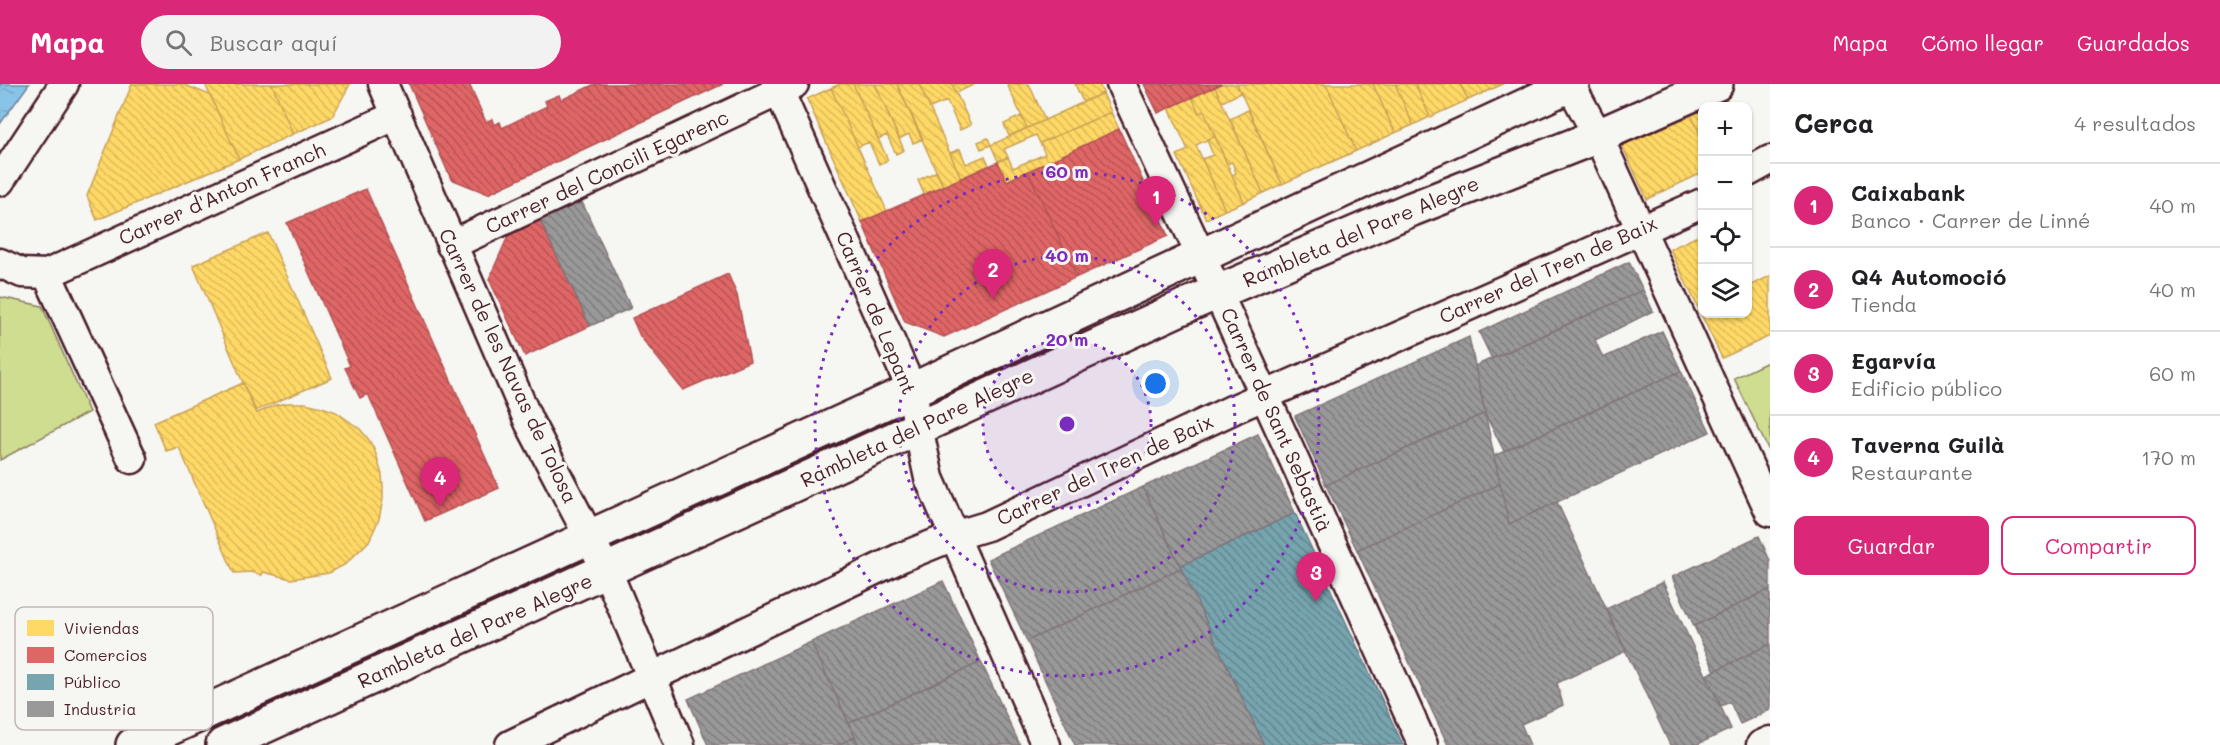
<!DOCTYPE html>
<html lang="es">
<head>
<meta charset="utf-8">
<style>
	:root { --surface:#fff; --page:#f2f2f2; --text:#202124; --muted:#757577; --line:#e0e0e0; --accent:#db2777 }
	body { margin:0; font-family:Mali,sans-serif; background:var(--page); color:var(--text) }
	.controls { position:absolute; right:18px; top:18px; display:grid; overflow:hidden; border-radius:12px; box-shadow:0 2px 4px #0004 }
	.controls button { width:54px; height:54px; display:grid; place-items:center; padding:0; border:0; border-bottom:2px solid var(--line); background:var(--surface); color:var(--text); font:30px sans-serif }
	.you { position:absolute; left:1156px; top:300px; width:21px; height:21px; margin:-15px; border:4px solid #fff; border-radius:50%; background:#1a73e8; box-shadow:0 0 0 9px #1a73e833 }
	.badge { display:grid; place-items:center; width:39px; height:39px; border-radius:50%; background:var(--accent); color:#fff; font-size:20px; font-weight:700 }
	.pin { position:absolute; translate:-50% -50px; filter:drop-shadow(0 2px 3px #0008) }
	.pin::after { content:''; position:absolute; top:32px; width:21px; height:18px; background:inherit; clip-path:polygon(0 0,100% 0,50% 100%) }
	.list { margin:0; padding:0; list-style:none }
	h2 { display:flex; justify-content:space-between; align-items:center; height:78px; margin:0; padding:0 24px; font-size:26px }
	h2 small { font-size:20px; font-weight:400; color:var(--muted) }
	.list li { display:grid; grid-template-columns:39px 1fr auto; gap:18px; align-items:center; box-sizing:border-box; height:84px; padding:0 24px; border-top:2px solid var(--line) }
	.list b { display:block; font-size:22px; white-space:nowrap }
	.list p { margin:0; font-size:20px; white-space:nowrap; color:var(--muted) }
	.list em { font-size:20px; font-style:normal; color:var(--muted) }
	.actions { display:flex; gap:12px; padding:18px 24px }
	.actions a { flex:1; padding:14px 0; border:2px solid var(--accent); border-radius:12px; text-align:center; font-size:21px; color:var(--accent) }
	.actions .main { background:var(--accent); color:#fff }
	.icon { flex:none; width:33px; height:33px; fill:none; stroke:currentColor; stroke-width:2; stroke-linecap:round; stroke-linejoin:round }
	.map { position:relative; flex:none; width:1770px; height:661px; overflow:hidden }
	header { display:flex; align-items:center; gap:36px; box-sizing:border-box; height:84px; padding:0 30px; background:var(--accent); color:#fff }
	header strong { font-size:28px }
	nav { display:flex; gap:33px; margin-inline-start:auto; font-size:21px }
	.search { width:420px; height:54px; background:var(--page); display:flex; align-items:center; gap:15px; box-sizing:border-box; padding:0 21px; border-radius:33px; color:var(--muted); font-size:22px }
	main { display:flex }
	aside { flex:1; background:var(--surface) }
	.map>svg:first-child { display:block }
</style>
</head>
<body>
<header>
<strong>Mapa</strong>
<div class="search"><svg class="icon" aria-label="search" viewBox="0 0 24 24"><circle cx="10" cy="10" r="6"/><path d="M15 15l6 6"/></svg>Buscar aquí</div>
<nav><a>Mapa</a><a>Cómo llegar</a><a>Guardados</a></nav>
</header>
<main>
<div class="map">
<svg width="1770" height="661" viewBox="0 0 1770 661">
	<defs>
		<pattern id="water-ripples" width="26" height="14" patternUnits="userSpaceOnUse" patternTransform="scale(1.5)"><rect width="26" height="14" fill="#88c4e8"/><path d="M2 4q2-2 4 0t4 0M15 11q2-2 4 0t4 0" fill="none" stroke="#77a8c7"/></pattern>
		<pattern id="homes-back-hatch" width="6" height="6" patternUnits="userSpaceOnUse" patternTransform="scale(1.5)"><rect width="6" height="6" fill="#ffd966"/><path d="M-1 5l2 2M0 0l6 6M5-1l2 2" fill="none" stroke="#dcba59"/></pattern>
		<pattern id="shops-back-hatch" width="6" height="6" patternUnits="userSpaceOnUse" patternTransform="scale(1.5)"><rect width="6" height="6" fill="#e06666"/><path d="M-1 5l2 2M0 0l6 6M5-1l2 2" fill="none" stroke="#b85354"/></pattern>
		<pattern id="public-back-hatch" width="6" height="6" patternUnits="userSpaceOnUse" patternTransform="scale(1.5)"><rect width="6" height="6" fill="#76a5af"/><path d="M-1 5l2 2M0 0l6 6M5-1l2 2" fill="none" stroke="#63868f"/></pattern>
		<pattern id="industry-back-hatch" width="6" height="6" patternUnits="userSpaceOnUse" patternTransform="scale(1.5)"><rect width="6" height="6" fill="#999"/><path d="M-1 5l2 2M0 0l6 6M5-1l2 2" fill="none" stroke="#7f7c7d"/></pattern>
	</defs>
	<rect width="100%" height="100%" fill="#f6f6f2"/>
	<filter id="ink" filterUnits="userSpaceOnUse"><feTurbulence type="fractalNoise" baseFrequency=".0167" numOctaves="2"/><feDisplacementMap in="SourceGraphic" scale="12" xChannelSelector="R" yChannelSelector="G"/><feConvolveMatrix kernelMatrix="1 2 1 2 8 2 1 2 1" color-interpolation-filters="sRGB"/></filter>
	<g filter="url(#ink)">
		<path fill="#cfdd91" stroke="#8c7e5e" stroke-width="1.5" d="M0 213 42 222 89 328 0 376Z
			M1770 277V369L1734 294Z"/>
		<path fill="url(#water-ripples)" stroke="#6f829c" stroke-width="1.5" d="M0 0H29L0 40Z"/>
		<path fill="url(#homes-back-hatch)" stroke="#c9a154" stroke-width="1.5" d="M132 0H182L210 11 239 75 97 136 87 112Z
			M205 0H272L293 50 239 75Z
			M272 0H350L332 33 293 50Z
			M840 0H853L888 76 879 80 869 58 858 63 831 4Z
			M853 0H875L904 66 896 70 887 51 878 55Z
			M875 0H897L923 55 913 59 909 50 899 55Z
			M897 0H919L961 94 943 102Z
			M919 0H952L971 41 960 46 947 17 930 24Z
			M952 0H975L956 9Z
			M1007 0H1029L1045 36 1027 44Z
			M1075 0H1099L1103 9 1083 18Z
			M1221 0H1237L1240 9 1222 18 1215 3Z
			M1237 0H1326L1356 67 1282 100Z
			M1326 0H1373L1395 49 1356 67Z
			M1373 0H1395L1413 41 1395 49Z
			M1395 0H1415L1430 33 1413 41Z
			M1415 0H1460L1468 16 1430 33Z
			M1460 0H1503L1468 16Z
			M1215 3 1263 109 1244 118 1232 91 1236 89 1232 78 1227 80 1204 27 1199 29 1192 13Z
			M831 4 887 127 862 138 807 15Z
			M1103 9 1111 28 1040 59 1036 51 1004 65 1008 73 998 77 991 61Z
			M1192 13 1199 29 1204 27 1215 52 1196 61 1225 126 1206 135 1177 71 1188 66 1169 24Z
			M1726 14 1729 22H1708Z
			M1702 25V55L1691 30Z
			M1248 26 1282 100 1263 109 1230 35Z
			M1111 28 1119 45 1007 97 998 78 1008 73 1013 84 1045 70 1040 59Z
			M1691 30 1702 55V89L1647 115 1622 61Z
			M1021 32 1027 44 1009 52 1004 40Z
			M1215 52 1244 118 1225 126 1202 75 1213 71 1207 56Z
			M988 54 991 61 981 65 978 58Z
			M960 65 966 80 985 72 989 81 961 94 950 69Z
			M937 87 943 102 924 110 918 96Z
			M268 149 332 294 255 327 193 181Z
			M1702 150V230H1748V203L1770 192V252L1722 274 1670 165Z
			M243 299 257 329 275 321 289 319H305L322 323 336 328 360 345 369 356 375 367 382 391 383 403V415L379 435 369 457 346 480 329 489 291 495 263 488 262 491 251 488 234 489 179 363 166 367 154 338Z"/>
		<path fill="url(#shops-back-hatch)" stroke="#b35154" stroke-width="1.5" d="M409 0H469L486 38 492 35 494 41 500 38 502 44 547 22 545 17 559 11 561 16 595 0H723L488 110 451 95Z
			M1144 0H1221L1158 29Z
			M1119 45 1168 152 1077 193 1028 87Z
			M998 78 1007 97 1028 87 1077 193 944 253 905 238 862 138Z
			M366 105 499 404 425 437 368 310 360 314 345 284 350 282 287 139Z
			M540 136 590 242 525 272 489 195 509 150Z
			M728 190 737 211 750 277 683 306 640 252 632 234Z"/>
		<path fill="url(#public-back-hatch)" stroke="#697d87" stroke-width="1.5" d="M1295 429 1403 661H1264L1180 482Z"/>
		<path fill="url(#industry-back-hatch)" stroke="#817478" stroke-width="1.5" d="M582 118 631 224 590 242 540 136Z
			M1629 178 1643 206 1492 275 1479 248Z
			M1643 206 1653 227 1595 256 1603 274 1662 247 1681 287 1504 367 1486 332 1475 282Z
			M1469 253 1485 329 1326 401 1295 332Z
			M1681 287 1710 348 1509 440 1494 372Z
			M1485 329 1500 400 1357 466 1326 401Z
			M1258 350 1295 429 1180 482 1143 403Z
			M1500 400 1509 440 1557 418 1626 567 1557 599 1563 621 1521 640 1530 661H1448L1357 466Z
			M1143 403 1181 484 1027 557 988 475Z
			M1759 452 1770 477V505L1694 542 1672 493Z
			M1181 484 1264 661H1075L1027 557Z
			M943 497 981 578 849 639 811 558Z
			M1663 498 1731 645 1696 661H1670L1606 525Z
			M1770 505V560L1715 587 1694 542Z
			M811 558 855 653 837 661H708L688 615Z
			M1770 560V626L1740 640 1730 618 1721 622 1706 591Z
			M981 578 1020 661H859L849 639Z
			M855 653 859 661H837Z"/>
		<g fill="none" stroke-linecap="round" stroke-linejoin="round">
			<g stroke="#4a1f2b" stroke-width="33">
				<path id="street" d="M383 0 529 338 607 487 680 661
					M776 0 912 306 918 343 929 394 1046 661
					M1121 0C1224 219 1323 440 1423 661
					M1570 0 1598 52 1625 111 1770 428
					M1748 88 1770 76
					M0 97 64 0
					M451 161 794 0
					M0 179 22 189 47 190 397 31
					M47 190 132 375
					M510 661 902 473 954 452 987 442 1234 325 1702 119
					M1761 661 1770 657"/>
			</g>
			<g stroke="#4a1f2b" stroke-width="38">
				<path id="secondary" d="M133 661 912 306 1572 0
					M223 661 1183 223 1412 125 1598 52 1716 0"/>
			</g>
			<use href="#street" stroke="#f6f6f2" stroke-width="28"/>
			<use href="#secondary" stroke="#f6f6f2" stroke-width="33"/>
		</g>
	</g>
	<circle cx="1067" cy="340" r="84" fill="#7b2cbf" fill-opacity=".12"/>
	<g fill="none" stroke="#7b2cbf" stroke-width="3" stroke-dasharray="3 6">
		<circle cx="1067" cy="340" r="84"/>
		<circle cx="1067" cy="340" r="168"/>
		<circle cx="1067" cy="340" r="252"/>
	</g>
	<g text-anchor="middle" stroke-width="6" stroke-linejoin="round" paint-order="stroke">
		<g font-size="20" fill="#4a1f2b" stroke="#f6f6f2">
			<text transform="translate(607 88) rotate(-25)" y="7">Carrer del Concili Egarenc</text>
			<text transform="translate(222 110) rotate(-24)" y="7">Carrer d'Anton Franch</text>
			<text transform="translate(1361 148) rotate(-23)" y="7">Rambleta del Pare Alegre</text>
			<text transform="translate(1548 186) rotate(-24)" y="7">Carrer del Tren de Baix</text>
			<text transform="translate(876 229) rotate(67)" y="7">Carrer de Lepant</text>
			<text transform="translate(508 282) rotate(65)" y="7">Carrer de les Navas de Tolosa</text>
			<text transform="translate(1276 336) rotate(66)" y="7">Carrer de Sant Sebastià</text>
			<text transform="translate(917 344) rotate(-25)" y="7">Rambleta del Pare Alegre</text>
			<text transform="translate(1105 386) rotate(-25)" y="7">Carrer del Tren de Baix</text>
			<text transform="translate(475 547) rotate(-24)" y="7">Rambleta del Pare Alegre</text>
		</g>
	</g>
	<rect x="15" y="523" width="198" height="123" rx="9" fill="#f6f6f2" stroke="#c2b6b6" stroke-width="1.5"/>
	<rect x="27" y="536" width="27" height="16" fill="#ffd966"/>
	<rect x="27" y="563" width="27" height="16" fill="#e06666"/>
	<rect x="27" y="590" width="27" height="16" fill="#76a5af"/>
	<rect x="27" y="617" width="27" height="16" fill="#999"/>
	<g font-size="16" fill="#4a1f2b">
		<text x="64" y="550">Viviendas</text>
		<text x="64" y="577">Comercios</text>
		<text x="64" y="604">Público</text>
		<text x="64" y="631">Industria</text>
	</g>
	<circle cx="1067" cy="340" r="9" fill="#7b2cbf" stroke="#f6f6f2" stroke-width="3"/>
	<g font-size="18" text-anchor="middle" font-weight="bold" fill="#7b2cbf" stroke="#f6f6f2" stroke-width="6" stroke-linejoin="round" paint-order="stroke">
		<text x="1067" y="94">60 m</text>
		<text x="1067" y="178">40 m</text>
		<text x="1067" y="262">20 m</text>
	</g>
</svg>
<div class="controls">
<button>+</button>
<button>−</button>
<button><svg class="icon" aria-label="locate" viewBox="0 0 24 24"><circle cx="12" cy="12" r="6"/><path d="M12 2v4M12 18v4M2 12h4M18 12h4"/></svg></button>
<button><svg class="icon" aria-label="layers" viewBox="0 0 24 24"><path d="M12 4l9 5-9 5-9-5zM3 14l9 5 9-5"/></svg></button>
</div>
<div class="you"></div>
<div class="pin badge" style="left:1156px;top:142px">1</div>
<div class="pin badge" style="left:993px;top:215px">2</div>
<div class="pin badge" style="left:1316px;top:518px">3</div>
<div class="pin badge" style="left:440px;top:423px">4</div>
</div>
<aside>
<h2>Cerca<small>4 resultados</small></h2>
<ul class="list">
<li><span class="badge">1</span><div><b>Caixabank</b><p>Banco · Carrer de Linné</p></div><em>40 m</em></li>
<li><span class="badge">2</span><div><b>Q4 Automoció</b><p>Tienda</p></div><em>40 m</em></li>
<li><span class="badge">3</span><div><b>Egarvía</b><p>Edificio público</p></div><em>60 m</em></li>
<li><span class="badge">4</span><div><b>Taverna Guilà</b><p>Restaurante</p></div><em>170 m</em></li>
</ul>
<div class="actions"><a class="main">Guardar</a><a>Compartir</a></div>
</aside>
</main>
</body>
</html>
